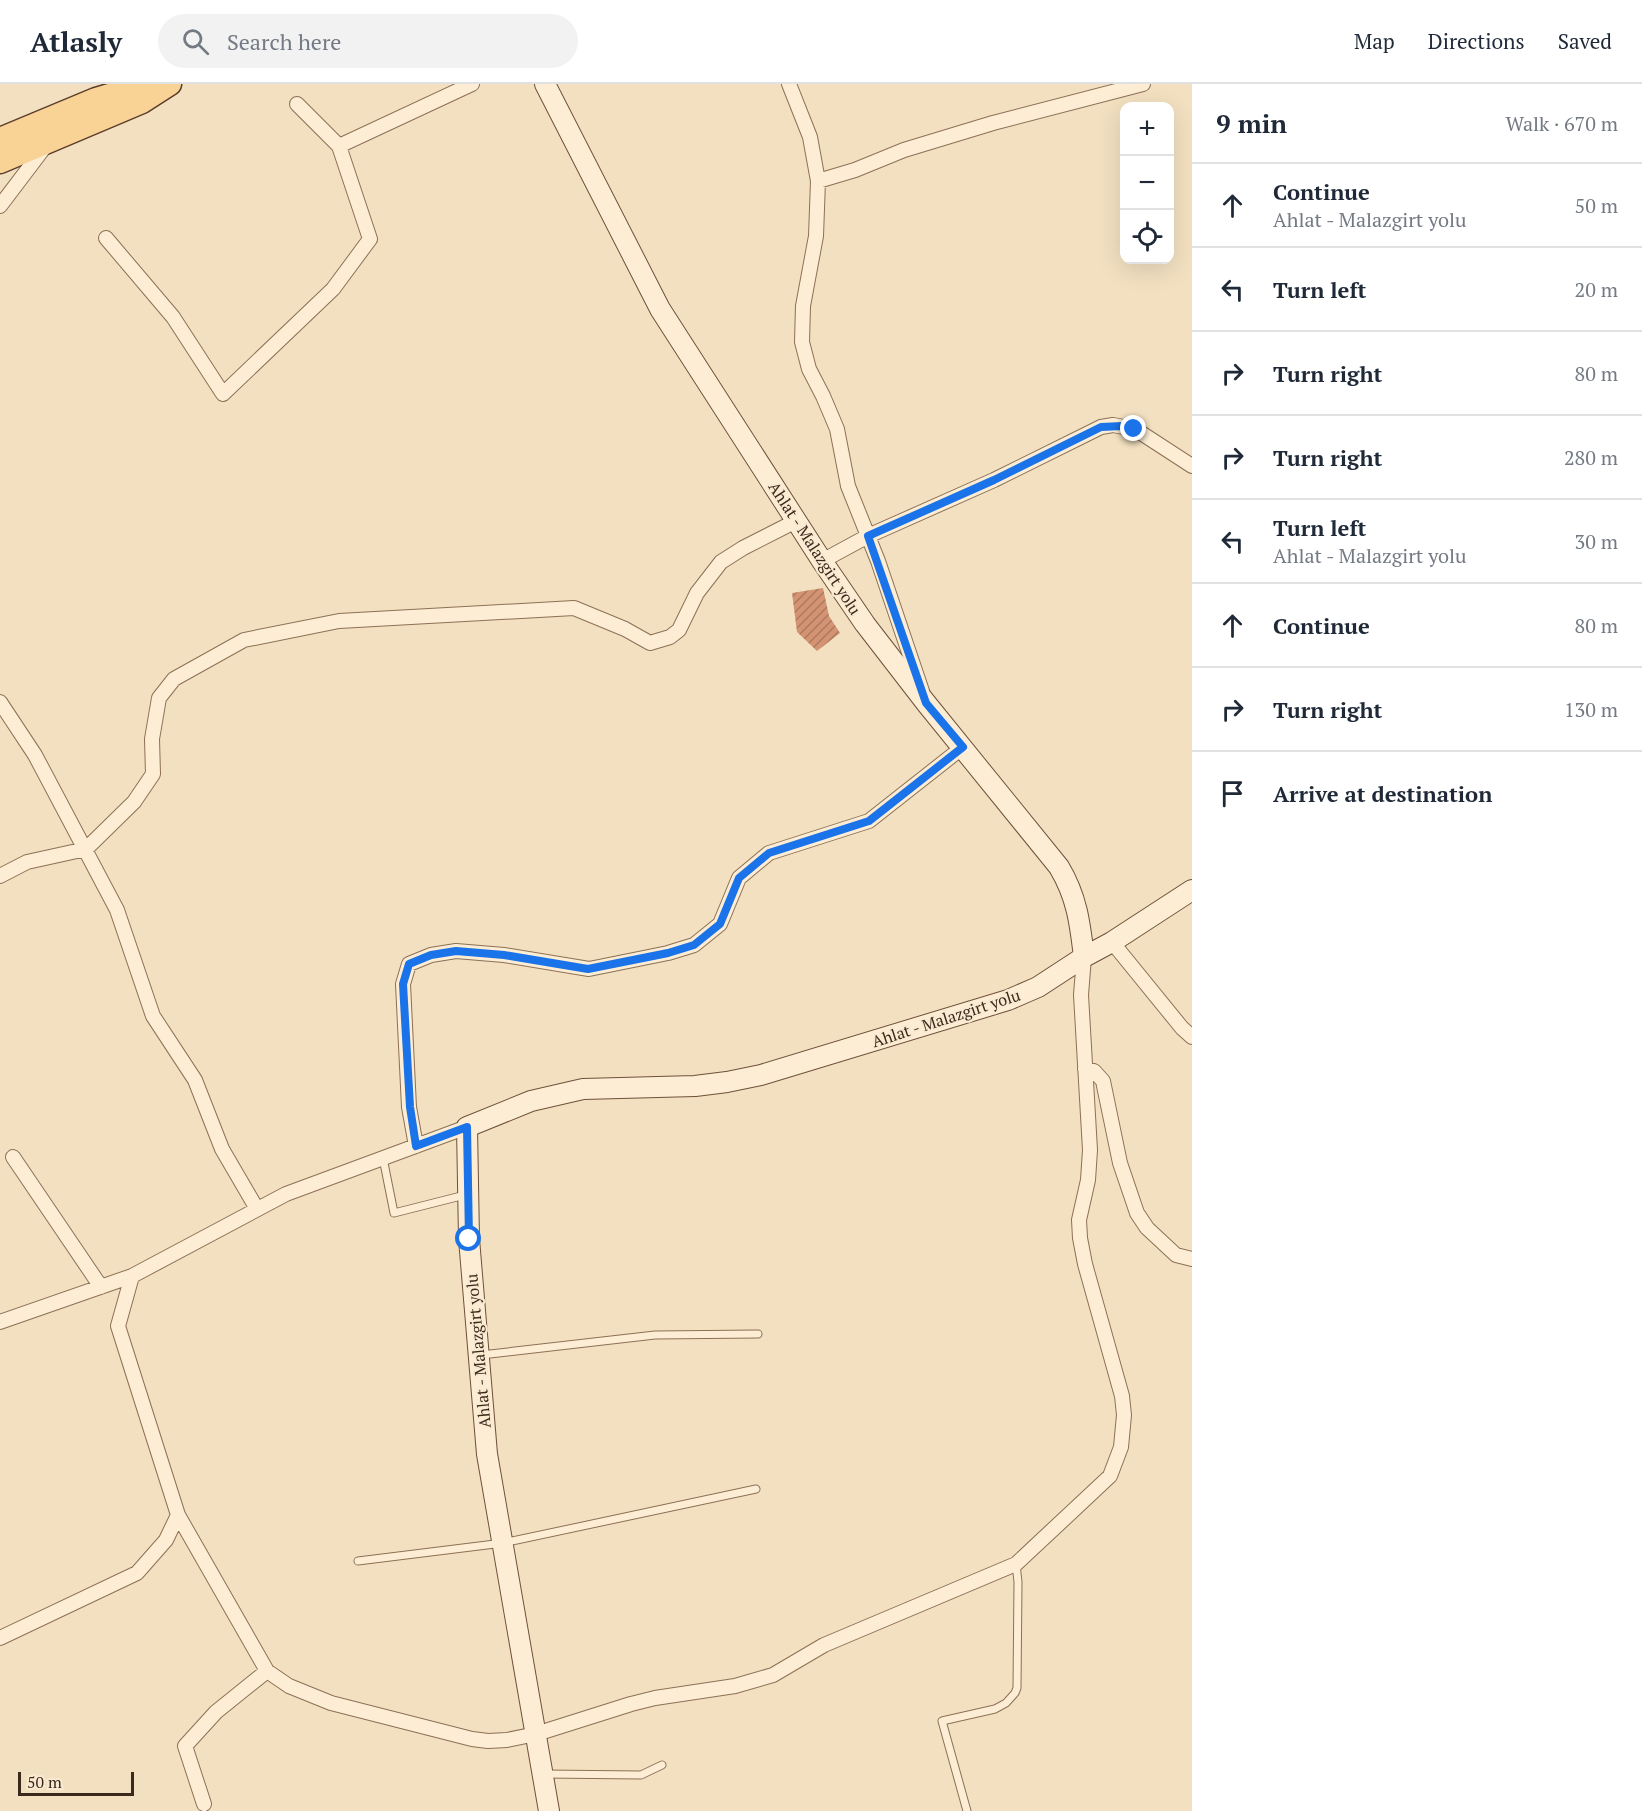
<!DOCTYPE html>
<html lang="en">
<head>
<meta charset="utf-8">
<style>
	:root { --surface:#fff; --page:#f2f2f3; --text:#1f2937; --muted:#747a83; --line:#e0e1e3 }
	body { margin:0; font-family:"PT Serif",serif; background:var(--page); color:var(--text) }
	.controls { position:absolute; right:18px; top:18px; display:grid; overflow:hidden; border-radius:12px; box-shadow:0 6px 24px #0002 }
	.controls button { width:54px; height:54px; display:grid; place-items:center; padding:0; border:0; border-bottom:2px solid var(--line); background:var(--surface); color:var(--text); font:30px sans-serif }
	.scale { position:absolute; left:18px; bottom:15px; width:116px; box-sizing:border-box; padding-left:6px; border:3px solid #3b291c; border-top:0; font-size:16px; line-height:21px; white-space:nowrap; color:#3b291c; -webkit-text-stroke:4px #f9ead1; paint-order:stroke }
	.stop { position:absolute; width:18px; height:18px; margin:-14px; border:4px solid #1a73e8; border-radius:50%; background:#fff }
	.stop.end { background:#1a73e8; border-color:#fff; box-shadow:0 2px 6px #0008 }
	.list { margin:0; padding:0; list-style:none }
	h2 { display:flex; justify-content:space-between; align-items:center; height:78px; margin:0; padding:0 24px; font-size:26px }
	h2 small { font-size:20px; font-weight:400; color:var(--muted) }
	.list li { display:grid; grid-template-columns:39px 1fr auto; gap:18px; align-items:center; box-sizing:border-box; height:84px; padding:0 24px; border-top:2px solid var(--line) }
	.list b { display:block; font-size:22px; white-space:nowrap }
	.list p { margin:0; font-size:20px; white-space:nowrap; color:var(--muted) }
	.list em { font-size:20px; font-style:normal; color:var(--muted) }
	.icon { flex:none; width:33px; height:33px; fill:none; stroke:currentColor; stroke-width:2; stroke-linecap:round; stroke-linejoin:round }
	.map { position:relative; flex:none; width:1192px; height:1727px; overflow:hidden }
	header { display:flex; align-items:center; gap:36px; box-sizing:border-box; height:84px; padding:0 30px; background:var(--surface); border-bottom:2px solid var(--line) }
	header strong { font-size:28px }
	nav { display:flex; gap:33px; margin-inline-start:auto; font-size:21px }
	.search { width:420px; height:54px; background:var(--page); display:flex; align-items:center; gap:15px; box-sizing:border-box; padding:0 21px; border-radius:33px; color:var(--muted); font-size:22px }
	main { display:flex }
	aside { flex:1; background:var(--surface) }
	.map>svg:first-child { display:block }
</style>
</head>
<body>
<header>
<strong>Atlasly</strong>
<div class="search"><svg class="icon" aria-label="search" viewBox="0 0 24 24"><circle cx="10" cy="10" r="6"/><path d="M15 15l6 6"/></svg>Search here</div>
<nav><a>Map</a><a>Directions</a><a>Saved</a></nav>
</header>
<main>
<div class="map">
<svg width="1192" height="1727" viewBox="0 0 1192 1727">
	<defs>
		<pattern id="building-hatch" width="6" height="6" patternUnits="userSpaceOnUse" patternTransform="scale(1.5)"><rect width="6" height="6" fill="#d49473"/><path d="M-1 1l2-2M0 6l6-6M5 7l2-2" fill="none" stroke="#ad795e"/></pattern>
	</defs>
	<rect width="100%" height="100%" fill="#f2e0c0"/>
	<path fill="url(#building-hatch)" d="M823 504 829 532 840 549 817 567 797 548 792 509Z"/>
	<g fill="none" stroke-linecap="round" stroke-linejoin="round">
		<g stroke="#8d7056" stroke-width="9">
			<path id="lane" d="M383 1074 394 1129 465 1111
				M481 1271 655 1251 758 1250
				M358 1477 503 1459 756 1405
				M544 1690 641 1691 662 1681
				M967 1727 942 1637 995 1625 1006 1619 1015 1609 1017 1604 1018 1498 1016 1480"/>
		</g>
		<g stroke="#8d7056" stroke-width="16">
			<path id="street" d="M789 0 810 53 818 97 816 152 803 222 802 258 809 285 823 312 837 345 848 402 878 477 922 607
				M339 62 472 0
				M818 97 855 86 904 66 993 39 1143 0
				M0 122 47 60
				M106 154 173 233 223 310 333 205 370 155 339 62 297 20
				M822 477 868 452 994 396 1101 343 1113 341 1135 345 1192 382
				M0 618 35 671 117 826 153 932 195 996 222 1065 257 1125
				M0 792 27 778 86 765 134 718 153 690 152 655 159 614 174 595 244 556 339 537 574 524 625 545 650 559 670 553 679 546 697 509 721 478 743 464 796 437
				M1112 858 1182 944 1192 953
				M1085 985 1094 987 1103 997 1120 1079 1137 1129 1147 1144 1176 1171 1192 1175
				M416 1062 409 1023 403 900 409 880 431 871 456 867 504 871 589 885 668 869 694 861 720 840 739 794 769 769 869 737 963 663
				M13 1073 101 1203
				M132 1192 118 1242 178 1431 267 1587 216 1628 185 1662 204 1720
				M0 1238 132 1192 286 1110 467 1043
				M0 1554 137 1489 166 1456 178 1431
				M267 1587 289 1602 331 1619 472 1655 488 1657 507 1656 536 1650 631 1620 655 1614 735 1602 773 1591 824 1561 1016 1480 1110 1392 1121 1363 1124 1331 1122 1312 1085 1180 1080 1154 1079 1136 1088 1096 1090 1066 1081 911 1084 873"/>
		</g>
		<g stroke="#6f503a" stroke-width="22">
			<path id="secondary" d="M545 0 660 225 822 477 865 540 926 619 1059 783C1077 813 1080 839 1084 873L1038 903 1008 916 761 991 727 998 695 1002 583 1005 531 1017 467 1043 469 1155 487 1370 549 1727
				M1084 873 1112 858 1192 806"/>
		</g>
		<g stroke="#5a3e2b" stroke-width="25">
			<path id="primary" d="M0 55 96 15 146 0
				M0 78 142 18 170 0"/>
		</g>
		<use href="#lane" stroke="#fcedd4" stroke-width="7"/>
		<use href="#street" stroke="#fcedd4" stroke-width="14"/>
		<use href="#secondary" stroke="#fcedd4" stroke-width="20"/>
		<use href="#primary" stroke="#f9d295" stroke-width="22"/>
	</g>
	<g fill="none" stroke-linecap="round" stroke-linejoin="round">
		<path stroke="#1a73e8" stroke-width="8" d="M469 1155 467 1043 416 1062 410 1023 403 900 409 880 431 871 456 867 504 871 588 885 668 869 694 861 720 840 739 794 769 769 869 737 963 663 926 619 868 452 994 396 1101 343 1122 342 1134 345"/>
	</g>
	<g text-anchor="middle" stroke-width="4.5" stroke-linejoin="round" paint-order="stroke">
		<g font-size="16" fill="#3b291c" stroke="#f9ead1">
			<text transform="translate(815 464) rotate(57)" y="6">Ahlat - Malazgirt yolu</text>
			<text transform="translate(946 934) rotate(-18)" y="6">Ahlat - Malazgirt yolu</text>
			<text transform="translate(478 1267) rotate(-95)" y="6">Ahlat - Malazgirt yolu</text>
		</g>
	</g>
</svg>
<div class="controls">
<button>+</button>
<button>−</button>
<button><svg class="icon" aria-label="locate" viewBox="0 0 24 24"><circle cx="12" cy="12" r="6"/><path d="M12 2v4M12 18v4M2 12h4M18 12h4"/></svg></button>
</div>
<div class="scale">50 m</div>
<div class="stop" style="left:469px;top:1155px"></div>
<div class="stop end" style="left:1134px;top:345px"></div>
</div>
<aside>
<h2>9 min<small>Walk · 670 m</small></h2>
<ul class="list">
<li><svg class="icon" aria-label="ahead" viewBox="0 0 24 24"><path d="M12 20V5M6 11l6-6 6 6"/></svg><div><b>Continue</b><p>Ahlat - Malazgirt yolu</p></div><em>50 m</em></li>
<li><svg class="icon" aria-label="left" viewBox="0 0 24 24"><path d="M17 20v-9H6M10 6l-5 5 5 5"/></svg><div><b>Turn left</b></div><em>20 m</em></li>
<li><svg class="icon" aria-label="right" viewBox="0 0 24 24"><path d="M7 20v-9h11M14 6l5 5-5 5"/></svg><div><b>Turn right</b></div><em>80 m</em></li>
<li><svg class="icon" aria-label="right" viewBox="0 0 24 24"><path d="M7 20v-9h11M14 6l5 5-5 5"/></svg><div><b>Turn right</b></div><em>280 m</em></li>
<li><svg class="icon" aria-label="left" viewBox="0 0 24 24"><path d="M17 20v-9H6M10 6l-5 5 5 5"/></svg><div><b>Turn left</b><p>Ahlat - Malazgirt yolu</p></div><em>30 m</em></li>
<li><svg class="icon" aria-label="ahead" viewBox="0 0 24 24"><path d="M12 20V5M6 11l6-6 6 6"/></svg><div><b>Continue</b></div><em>80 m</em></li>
<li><svg class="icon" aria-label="right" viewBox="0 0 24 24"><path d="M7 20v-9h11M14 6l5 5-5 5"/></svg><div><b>Turn right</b></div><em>130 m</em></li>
<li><svg class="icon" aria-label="arrive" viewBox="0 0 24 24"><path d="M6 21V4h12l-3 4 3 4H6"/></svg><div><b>Arrive at destination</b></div></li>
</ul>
</aside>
</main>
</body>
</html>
